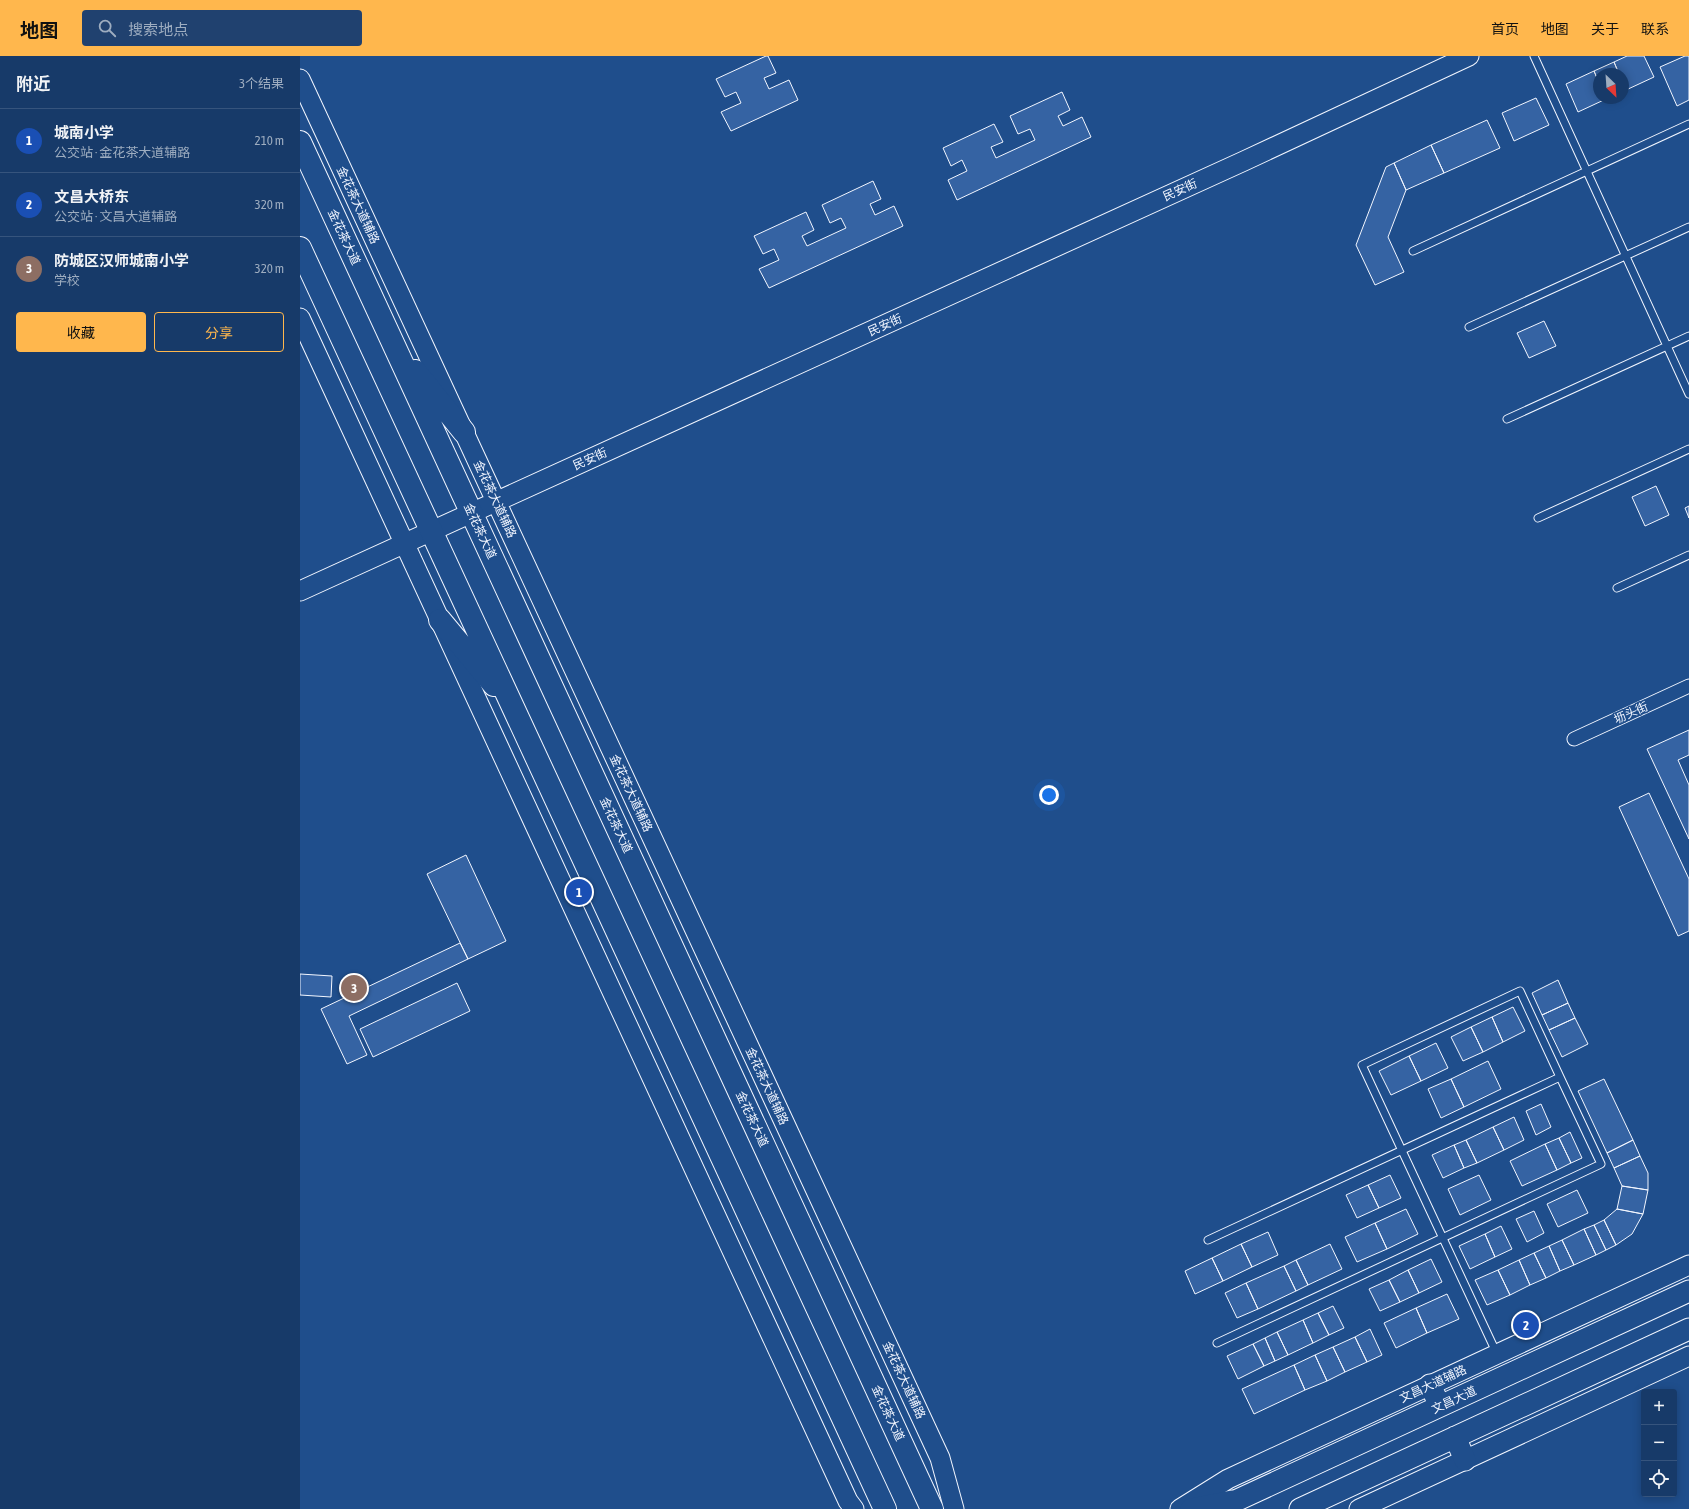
<!DOCTYPE html>
<html lang="zh">
<head>
<meta charset="utf-8">
<style>
	:root { --surface:#173a69; --page:#20416f; --text:#f1f3f6; --muted:#9eadc0; --line:#36547d; --accent:#ffb74d }
	body { margin:0; font-family:"Asap Condensed","Noto Sans SC",sans-serif; background:var(--page); color:var(--text) }
	.controls { position:absolute; right:12px; bottom:12px; display:grid; overflow:hidden; border-radius:4px; box-shadow:0 2px 10px #0003 }
	.controls button { width:36px; height:36px; display:grid; place-items:center; padding:0; border:0; border-bottom:1px solid var(--line); background:var(--surface); color:var(--text); font:20px sans-serif }
	.compass { position:absolute; left:1293px; top:12px; width:36px; height:36px; border-radius:50%; background:var(--surface); box-shadow:0 2px 10px #0003; rotate:155deg }
	.you { position:absolute; left:749px; top:739px; width:14px; height:14px; margin:-10px; border:3px solid #fff; border-radius:50%; background:#1a73e8; box-shadow:0 0 0 6px #1a73e833 }
	.badge { display:grid; place-items:center; width:26px; height:26px; border-radius:50%; background:var(--accent); color:#fff; font-size:13px; font-weight:700 }
	.pin { position:absolute; translate:-50% -50%; border:2px solid #fff; box-shadow:0 1px 4px #0006 }
	.list { margin:0; padding:0; list-style:none }
	h2 { display:flex; justify-content:space-between; align-items:center; height:52px; margin:0; padding:0 16px; font-size:17px }
	h2 small { font-size:13px; font-weight:400; color:var(--muted) }
	.list li { display:grid; grid-template-columns:26px 1fr auto; gap:12px; align-items:center; box-sizing:border-box; height:64px; padding:0 16px; border-top:1px solid var(--line) }
	.list b { display:block; font-size:15px; white-space:nowrap }
	.list p { margin:0; font-size:13px; white-space:nowrap; color:var(--muted) }
	.list em { font-size:13px; font-style:normal; color:var(--muted) }
	.actions { display:flex; gap:8px; padding:12px 16px }
	.actions a { flex:1; padding:9px 0; border:1px solid var(--accent); border-radius:4px; text-align:center; font-size:14px; color:var(--accent) }
	.actions .main { background:var(--accent); color:#111 }
	.icon { flex:none; width:22px; height:22px; fill:none; stroke:currentColor; stroke-width:2; stroke-linecap:round; stroke-linejoin:round }
	.map { position:relative; flex:none; width:1389px; height:1453px; overflow:hidden }
	header { display:flex; align-items:center; gap:24px; box-sizing:border-box; height:56px; padding:0 20px; background:var(--accent); color:#111 }
	header strong { font-size:19px }
	nav { display:flex; gap:22px; margin-inline-start:auto; font-size:14px }
	.search { width:280px; height:36px; background:var(--page); display:flex; align-items:center; gap:10px; box-sizing:border-box; padding:0 14px; border-radius:4px; color:var(--muted); font-size:15px }
	main { display:flex }
	aside { flex:1; background:var(--surface) }
	.map>svg:first-child { display:block }
</style>
</head>
<body>
<header>
<strong>地图</strong>
<div class="search"><svg class="icon" aria-label="search" viewBox="0 0 24 24"><circle cx="10" cy="10" r="6"/><path d="M15 15l6 6"/></svg>搜索地点</div>
<nav><a>首页</a><a>地图</a><a>关于</a><a>联系</a></nav>
</header>
<main>
<aside>
<h2>附近<small>3个结果</small></h2>
<ul class="list">
<li><span class="badge" style="background:#1a4fb4">1</span><div><b>城南小学</b><p>公交站 · 金花茶大道辅路</p></div><em>210 m</em></li>
<li><span class="badge" style="background:#1a4fb4">2</span><div><b>文昌大桥东</b><p>公交站 · 文昌大道辅路</p></div><em>320 m</em></li>
<li><span class="badge" style="background:#8d6e63">3</span><div><b>防城区汉师城南小学</b><p>学校</p></div><em>320 m</em></li>
</ul>
<div class="actions"><a class="main">收藏</a><a>分享</a></div>
</aside>
<div class="map">
<svg width="1389" height="1453" viewBox="0 0 1389 1453">
	<rect width="100%" height="100%" fill="#1f4e8c"/>
	<path fill="#3563a3" stroke="#f2f6ff" d="M466 0H468L476 17 464 22 469 33 489 24 498 44 431 75 421 56 441 47 436 36 425 41 416 23Z
		M1327 0H1344L1354 21 1326 34 1323 26V18H1319L1314 6Z
		M1385 0H1389V44L1377 50 1360 11Z
		M1314 6 1319 18H1299V27L1294 15Z
		M1294 15 1299 27V42L1306 43 1278 56 1266 28Z
		M762 36 770 54 758 60 763 70 782 61 791 81 657 144 648 124 667 115 662 104 651 110 643 92 694 68 703 86 691 91 696 102 735 84 730 73 718 78 710 60Z
		M1236 42 1249 69 1214 85 1202 57Z
		M1187 64 1200 92 1144 117 1131 89Z
		M1131 89 1144 117 1106 134 1094 107Z
		M1094 107 1106 134 1088 181 1104 216 1075 229 1056 189 1086 111Z
		M573 125 581 143 570 148 575 159 594 150 603 170 469 232 459 213 479 204 474 193 463 198 454 180 506 156 514 174 502 180 507 190 546 172 541 162 530 167 522 149Z
		M1244 265 1256 290 1229 302 1217 277Z
		M1356 430 1369 459 1345 470 1332 441Z
		M1389 450V462L1385 452Z
		M1389 674V699L1378 704 1389 729V783L1347 693Z
		M1349 737 1389 823V875L1378 880 1319 751Z
		M166 799 206 885 168 903 127 818Z
		M160 887 168 903 49 960 67 999 47 1008 21 953Z
		M0 918 32 920 31 941 0 939Z
		M1258 924 1268 947 1242 959 1232 937Z
		M157 927 170 955 73 1001 60 973Z
		M1268 947 1275 962 1249 974 1242 959Z
		M1213 951 1225 975 1203 986 1192 961Z
		M1192 961 1203 986 1183 996 1171 971Z
		M1275 962 1288 988 1262 1001 1249 974Z
		M1171 971 1183 996 1163 1005 1151 981Z
		M1136 987 1148 1012 1121 1025 1109 1000Z
		M1109 1000 1121 1025 1091 1039 1079 1015Z
		M1188 1005 1201 1033 1164 1051 1151 1023Z
		M1151 1023 1164 1051 1141 1062 1128 1033Z
		M1304 1023 1333 1084 1307 1097 1278 1035Z
		M1241 1048 1251 1071 1236 1079 1226 1055Z
		M1214 1061 1224 1084 1204 1094 1193 1071Z
		M1193 1071 1204 1094 1177 1107 1166 1084Z
		M1270 1076 1282 1102 1271 1107 1259 1082Z
		M1259 1082 1271 1107 1257 1114 1245 1088Z
		M1166 1084 1177 1107 1164 1112 1154 1089Z
		M1333 1084 1340 1100 1314 1112 1307 1097Z
		M1245 1088 1257 1114 1222 1130 1210 1105Z
		M1154 1089 1164 1112 1143 1122 1132 1099Z
		M1340 1100 1348 1117V1134L1322 1130 1314 1112Z
		M1090 1119 1101 1142 1079 1152 1068 1129Z
		M1179 1119 1191 1144 1160 1159 1148 1133Z
		M1068 1129 1079 1152 1057 1162 1046 1139Z
		M1322 1130 1348 1134 1343 1158 1317 1153Z
		M1277 1134 1288 1157 1258 1171 1247 1148Z
		M1106 1153 1118 1178 1087 1193 1075 1167Z
		M1317 1153 1343 1158 1332 1178 1316 1189 1304 1164Z
		M1234 1155 1244 1177 1227 1186 1216 1163Z
		M1304 1164 1316 1189 1306 1194 1294 1169Z
		M1075 1167 1087 1193 1057 1206 1045 1181Z
		M1294 1169 1306 1194 1296 1199 1284 1173Z
		M1201 1170 1212 1193 1195 1201 1185 1178Z
		M1284 1173 1296 1199 1274 1209 1262 1184Z
		M968 1176 978 1199 952 1211 941 1188Z
		M1185 1178 1195 1201 1170 1213 1159 1190Z
		M1262 1184 1274 1209 1260 1215 1249 1190Z
		M941 1188 952 1211 923 1225 912 1202Z
		M1030 1188 1042 1213 1008 1229 996 1204Z
		M1249 1190 1260 1215 1246 1222 1234 1197Z
		M1234 1197 1246 1222 1230 1229 1219 1204Z
		M912 1202 923 1225 895 1238 885 1215Z
		M1131 1203 1142 1226 1119 1237 1108 1214Z
		M996 1204 1008 1229 996 1235 984 1210Z
		M1219 1204 1230 1229 1210 1239 1198 1214Z
		M984 1210 996 1235 958 1253 946 1227Z
		M1108 1214 1119 1237 1100 1246 1089 1224Z
		M1198 1214 1210 1239 1187 1249 1175 1224Z
		M1089 1224 1100 1246 1080 1255 1069 1233Z
		M946 1227 958 1253 937 1262 925 1237Z
		M1147 1238 1159 1263 1127 1277 1116 1252Z
		M1033 1250 1044 1272 1029 1279 1018 1257Z
		M1116 1252 1127 1277 1096 1292 1084 1267Z
		M1018 1257 1029 1279 1013 1287 1003 1264Z
		M1003 1264 1013 1287 988 1299 977 1276Z
		M1070 1273 1082 1299 1067 1306 1055 1281Z
		M977 1276 988 1299 975 1305 965 1282Z
		M1055 1281 1067 1306 1045 1316 1033 1291Z
		M965 1282 975 1305 964 1310 953 1288Z
		M953 1288 964 1310 938 1323 927 1300Z
		M1033 1291 1045 1316 1027 1325 1015 1299Z
		M1015 1299 1027 1325 1005 1334 994 1309Z
		M994 1309 1005 1334 954 1358 942 1333Z"/>
	<g fill="none" stroke-linecap="round" stroke-linejoin="round">
		<g stroke="#f2f6ff" stroke-width="9">
			<path id="lane" d="M1234 0 1389 338
				M1113 195 1389 68
				M1169 271 1389 171
				M1207 363 1389 280
				M1238 462 1389 393
				M1317 532 1389 499
				M908 1184 1260 1021 1301 1108 917 1287
				M1197 1298 1062 1009 1220 935 1260 1021"/>
		</g>
		<g stroke="#f2f6ff" stroke-width="15">
			<path id="street" d="M1274 683 1389 630"/>
		</g>
		<g stroke="#f2f6ff" stroke-width="21">
			<path id="secondary" d="M0 23 640 1402 654 1453
				M0 262 548 1445 554 1453
				M0 535 944 105 1169 0
				M880 1453 928 1423 1389 1209
				M1059 1453 1389 1300"/>
		</g>
		<g stroke="#f2f6ff" stroke-width="23">
			<path id="primary" d="M1130 1329 1140 1350
				M1155 1381 1165 1404
				M891 1453 932 1445
				M918 1453 1389 1235
				M1000 1453 1389 1273"/>
		</g>
		<g stroke="#f2f6ff" stroke-width="24">
			<path id="highway" d="M0 86 632 1453
				M0 192 585 1453
				M115 315 164 376
				M140 564 194 629"/>
		</g>
		<use href="#lane" stroke="#1f4e8c" stroke-width="7"/>
		<use href="#street" stroke="#1f4e8c" stroke-width="13"/>
		<use href="#secondary" stroke="#1f4e8c" stroke-width="19"/>
		<use href="#primary" stroke="#1f4e8c" stroke-width="21"/>
		<use href="#highway" stroke="#1f4e8c" stroke-width="22"/>
	</g>
	<g text-anchor="middle" stroke-width="3" stroke-linejoin="round" paint-order="stroke">
		<g font-size="12" fill="#f2f6ff" stroke="#1f4e8c">
			<text transform="translate(880 134) rotate(-24)" y="4">民安街</text>
			<text transform="translate(58 149) rotate(65)" y="4">金花茶大道辅路</text>
			<text transform="translate(44 181) rotate(65)" y="4">金花茶大道</text>
			<text transform="translate(585 269) rotate(-24)" y="4">民安街</text>
			<text transform="translate(290 403) rotate(-24)" y="4">民安街</text>
			<text transform="translate(195 443) rotate(65)" y="4">金花茶大道辅路</text>
			<text transform="translate(180 475) rotate(65)" y="4">金花茶大道</text>
			<text transform="translate(1331 657) rotate(-24)" y="4">坜头街</text>
			<text transform="translate(331 737) rotate(65)" y="4">金花茶大道辅路</text>
			<text transform="translate(316 769) rotate(65)" y="4">金花茶大道</text>
			<text transform="translate(467 1030) rotate(65)" y="4">金花茶大道辅路</text>
			<text transform="translate(452 1063) rotate(65)" y="4">金花茶大道</text>
			<text transform="translate(604 1324) rotate(65)" y="4">金花茶大道辅路</text>
			<text transform="translate(1133 1328) rotate(-25)" y="4">文昌大道辅路</text>
			<text transform="translate(1154 1344) rotate(-25)" y="4">文昌大道</text>
			<text transform="translate(588 1357) rotate(65)" y="4">金花茶大道</text>
		</g>
	</g>
</svg>
<div class="controls">
<button>+</button>
<button>−</button>
<button><svg class="icon" aria-label="locate" viewBox="0 0 24 24"><circle cx="12" cy="12" r="6"/><path d="M12 2v4M12 18v4M2 12h4M18 12h4"/></svg></button>
</div>
<svg class="compass" viewBox="-18 -18 36 36"><path d="M0-13l5 13h-10z" fill="#e53935"/><path d="M0 13l5-13h-10z" fill="#9eadc0"/></svg>
<div class="you"></div>
<div class="pin badge" style="left:279px;top:836px;background:#1a4fb4">1</div>
<div class="pin badge" style="left:1226px;top:1269px;background:#1a4fb4">2</div>
<div class="pin badge" style="left:54px;top:932px;background:#8d6e63">3</div>
</div>
</main>
</body>
</html>
